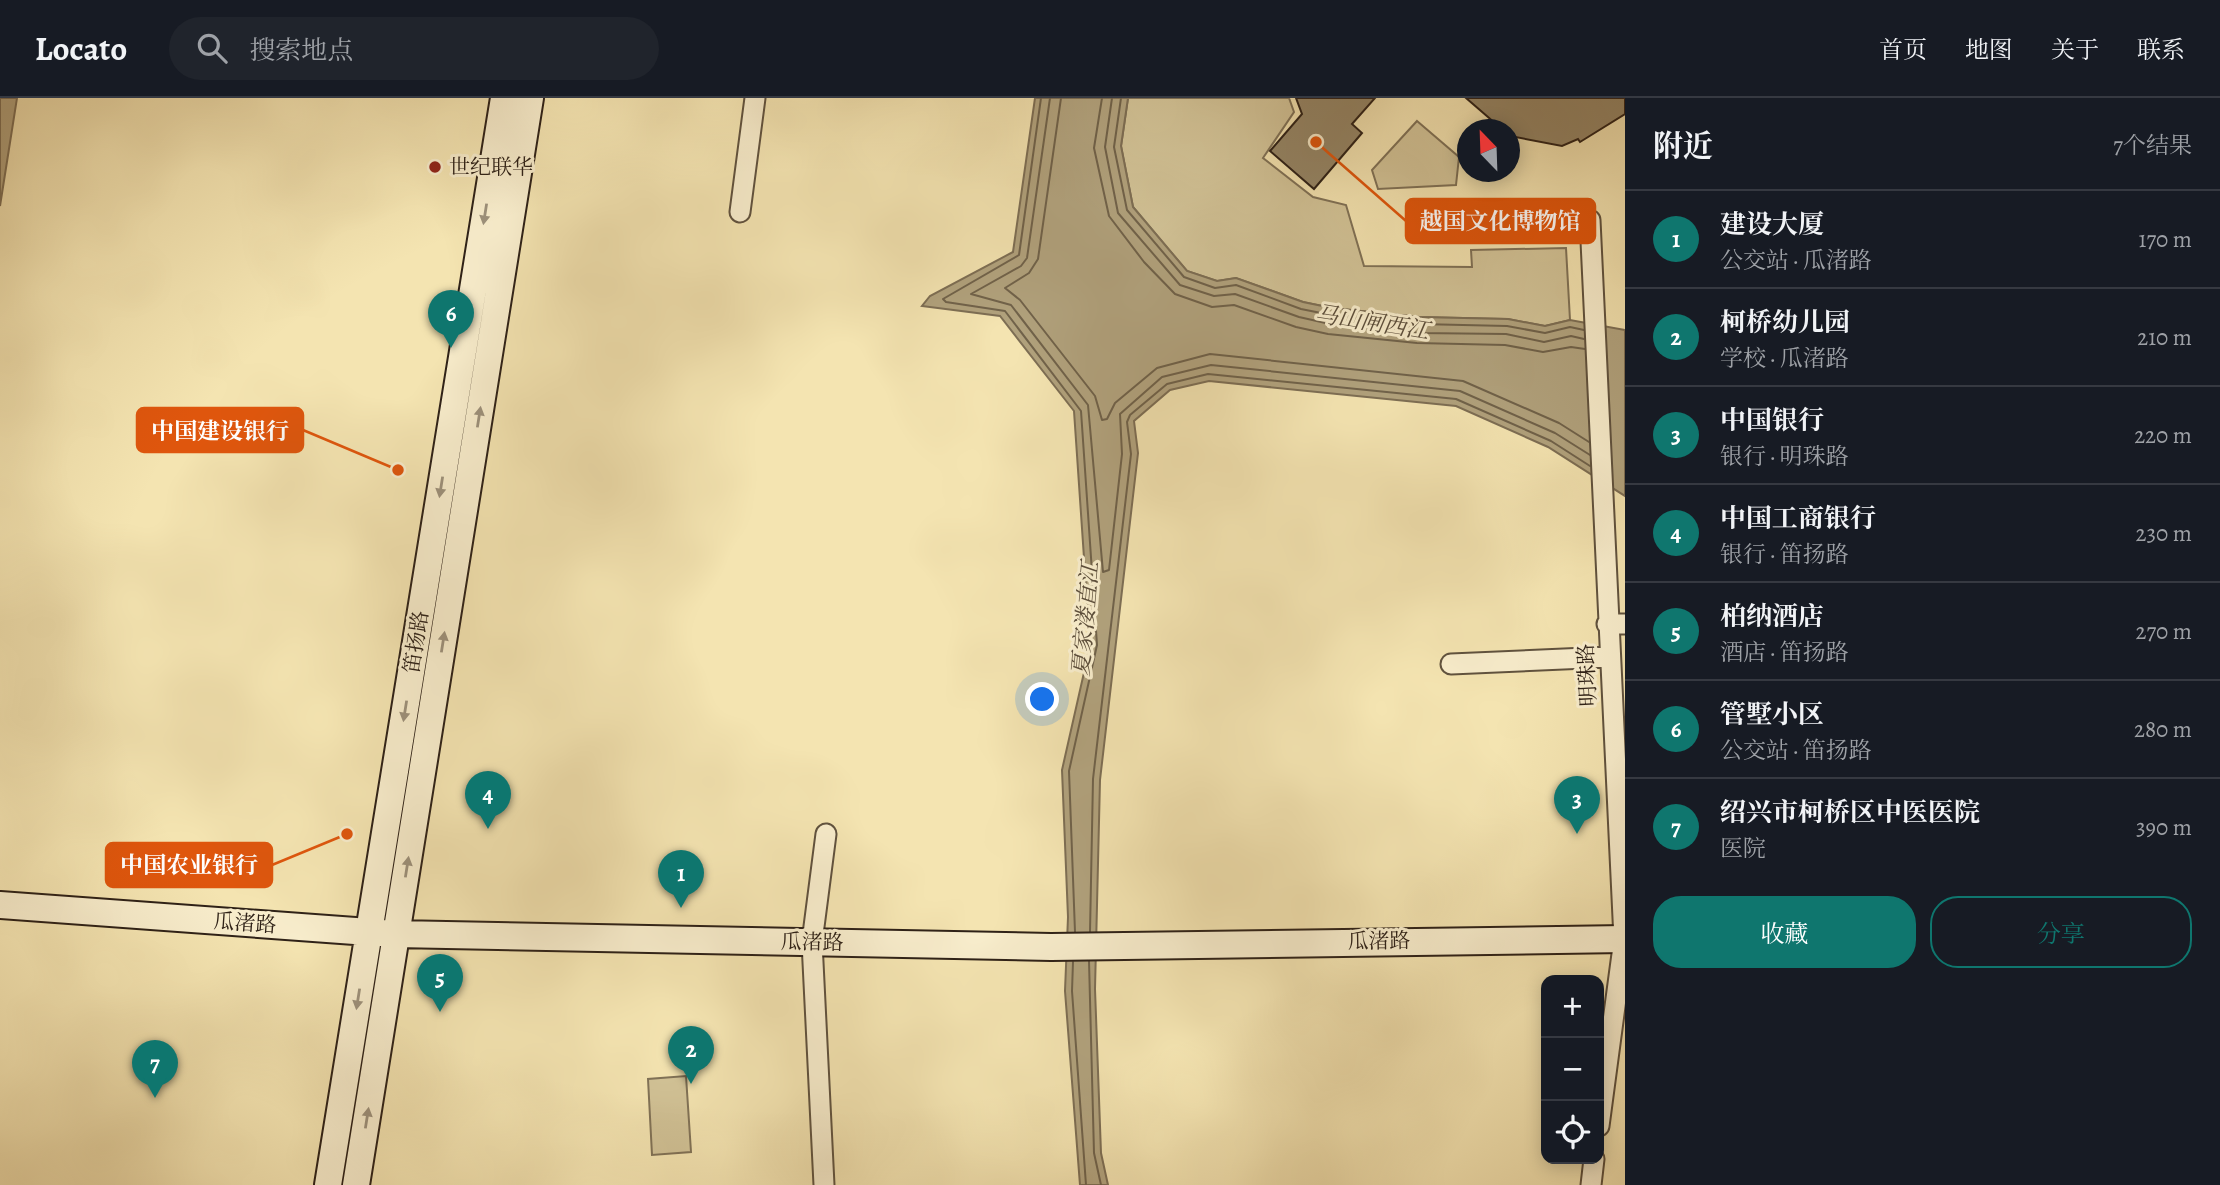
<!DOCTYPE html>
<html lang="zh">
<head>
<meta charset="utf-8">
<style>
	:root { --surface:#171b24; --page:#20242c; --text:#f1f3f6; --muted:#9ea1a6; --line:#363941; --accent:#0f766e }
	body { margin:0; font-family:Alegreya,"Noto Serif SC",serif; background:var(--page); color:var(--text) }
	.controls { position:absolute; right:21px; bottom:21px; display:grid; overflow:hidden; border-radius:14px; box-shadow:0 4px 18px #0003 }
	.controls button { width:63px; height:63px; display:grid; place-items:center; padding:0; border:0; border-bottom:2px solid var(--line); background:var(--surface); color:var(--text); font:35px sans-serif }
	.compass { position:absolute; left:1457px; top:21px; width:63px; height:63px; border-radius:50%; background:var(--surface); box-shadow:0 4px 18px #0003; rotate:337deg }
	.you { position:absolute; left:1043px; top:602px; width:24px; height:24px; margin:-18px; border:5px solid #fff; border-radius:50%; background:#1a73e8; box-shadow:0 0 0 10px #1a73e833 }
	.badge { display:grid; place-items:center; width:46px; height:46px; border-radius:50%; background:var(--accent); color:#fff; font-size:23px; font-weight:700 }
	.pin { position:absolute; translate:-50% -58px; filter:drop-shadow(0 2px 4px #0008) }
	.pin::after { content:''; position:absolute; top:37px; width:24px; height:21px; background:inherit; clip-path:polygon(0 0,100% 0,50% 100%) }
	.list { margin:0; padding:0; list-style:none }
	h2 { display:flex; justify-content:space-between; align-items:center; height:91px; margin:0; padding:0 28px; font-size:30px }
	h2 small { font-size:23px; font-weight:400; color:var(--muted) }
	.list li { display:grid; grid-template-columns:46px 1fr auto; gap:21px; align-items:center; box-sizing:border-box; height:98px; padding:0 28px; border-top:2px solid var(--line) }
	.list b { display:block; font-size:26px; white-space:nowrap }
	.list p { margin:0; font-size:23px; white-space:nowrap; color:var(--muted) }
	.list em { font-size:23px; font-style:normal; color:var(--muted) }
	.actions { display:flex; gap:14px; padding:21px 28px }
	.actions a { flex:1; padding:16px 0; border:2px solid var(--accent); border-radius:28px; text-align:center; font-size:24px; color:var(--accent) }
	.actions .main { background:var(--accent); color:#fff }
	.icon { flex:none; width:38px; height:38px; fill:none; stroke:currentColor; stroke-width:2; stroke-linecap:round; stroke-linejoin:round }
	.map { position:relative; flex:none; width:1625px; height:1087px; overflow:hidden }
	header { display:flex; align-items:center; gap:42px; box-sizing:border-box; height:98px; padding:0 35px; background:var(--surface); border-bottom:2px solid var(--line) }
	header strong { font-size:33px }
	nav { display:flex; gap:38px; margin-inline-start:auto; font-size:24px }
	.search { width:490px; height:63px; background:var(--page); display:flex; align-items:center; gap:18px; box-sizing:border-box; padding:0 24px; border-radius:38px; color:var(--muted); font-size:26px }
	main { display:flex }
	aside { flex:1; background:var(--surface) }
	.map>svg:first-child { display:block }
</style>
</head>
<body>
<header>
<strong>Locato</strong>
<div class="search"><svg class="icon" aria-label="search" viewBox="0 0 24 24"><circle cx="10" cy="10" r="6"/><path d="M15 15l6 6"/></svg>搜索地点</div>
<nav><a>首页</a><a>地图</a><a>关于</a><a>联系</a></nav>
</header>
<main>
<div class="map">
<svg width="1625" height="1087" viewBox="0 0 1625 1087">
	<rect width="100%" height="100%" fill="#f4e4b1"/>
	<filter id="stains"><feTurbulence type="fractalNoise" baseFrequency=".00286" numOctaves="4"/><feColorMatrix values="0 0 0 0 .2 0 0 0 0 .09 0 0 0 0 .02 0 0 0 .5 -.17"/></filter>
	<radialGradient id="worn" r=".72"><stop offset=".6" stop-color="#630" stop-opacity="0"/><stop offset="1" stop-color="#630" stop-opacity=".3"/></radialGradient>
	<path fill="#d2c397" stroke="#807257" stroke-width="2" d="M1128 0H1289L1294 14 1263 60 1313 99 1346 107 1364 168 1472 169 1471 152 1566 150 1570 222 1545 228 1508 221 1419 219 1332 210 1303 204 1236 180 1217 183 1187 173 1133 109 1121 48Z
		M1417 23 1459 59 1456 87 1378 91 1372 72Z
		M686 978 691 1054 652 1057 648 981Z"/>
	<path fill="#b1a27d" stroke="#7d6e54" stroke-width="2" d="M0 0H17L0 108Z
		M1035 0H1128L1121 48 1133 109 1187 173 1217 183 1236 180 1303 204 1332 210 1419 219 1508 221 1545 228 1570 222 1625 232V398L1548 349 1456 308 1209 283 1170 292 1134 323 1138 355 1100 682 1095 891 1101 1055 1108 1087H1080L1065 893 1068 819 1062 672 1090 548 1074 313 1000 218 922 208 930 198 1013 154Z"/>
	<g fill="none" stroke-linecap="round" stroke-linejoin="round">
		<path stroke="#70624a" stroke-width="2" d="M1041 0 1019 157 943 201 946 204 1005 213 1081 313 1097 547 1069 673 1075 834
			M1050 0 1027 160 1021 168 971 196 1011 207 1088 307 1103 474 1109 472 1122 356 1120 316 1162 279 1211 267 1460 293 1555 335 1590 357
			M1061 0 1038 161 1029 175 1005 190 1020 202 1095 298 1102 322 1107 321 1115 305 1157 270 1210 256 1463 283 1559 325 1589 344
			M1102 0 1094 50 1109 118 1144 164 1175 196 1212 209 1234 207 1296 229 1328 236 1417 245 1505 247 1543 254 1571 249 1585 251
			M1112 0 1105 49 1118 115 1180 187 1214 198 1235 196 1299 219 1330 226 1418 235 1506 236 1544 244 1571 238 1584 241
			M1121 0 1114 49 1127 112 1184 179 1215 190 1236 187 1301 211 1331 217 1419 226 1507 228 1545 235 1570 229 1584 232
			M1090 834 1093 681 1131 356 1127 324 1130 317 1167 286 1208 276 1456 301 1551 343 1590 368
			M1089 863 1094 1055 1101 1087
			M1073 864 1072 893 1086 1087"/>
	</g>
	<path fill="#958667" stroke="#2e2117" stroke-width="2" d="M1296 0H1375L1352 26 1362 35 1314 91 1270 53 1302 16Z
		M1466 0H1625V16L1580 44 1578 41 1562 48 1510 38 1509 32H1503Z"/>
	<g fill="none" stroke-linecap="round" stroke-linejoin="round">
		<g stroke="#60523e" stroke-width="23">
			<path id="street" d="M740 114 755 0
				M1590 122 1624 841 1599 1028
				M1607 526H1625
				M1451 566 1609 559
				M824 1087 812 844 826 736
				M1591 1087 1594 1061"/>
		</g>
		<g stroke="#2e2117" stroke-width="30">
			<path id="secondary" d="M0 807 396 836 1051 849 1625 841
				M328 1087 504 0
				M356 1087 530 0"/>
		</g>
		<use href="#street" stroke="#f8edcc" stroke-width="19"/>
		<use href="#secondary" stroke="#f8edcc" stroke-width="26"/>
	</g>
	<defs><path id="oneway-solid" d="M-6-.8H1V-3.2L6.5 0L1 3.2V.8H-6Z" transform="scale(1.75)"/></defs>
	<g fill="#9d917b">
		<use href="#oneway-solid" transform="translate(485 116) rotate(99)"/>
		<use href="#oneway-solid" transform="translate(479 319) rotate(-81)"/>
		<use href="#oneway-solid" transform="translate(441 389) rotate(99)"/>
		<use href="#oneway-solid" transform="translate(443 544) rotate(-81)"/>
		<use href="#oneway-solid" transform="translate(405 613) rotate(99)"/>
		<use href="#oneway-solid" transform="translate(407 769) rotate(-81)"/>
		<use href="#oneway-solid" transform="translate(358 901) rotate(99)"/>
		<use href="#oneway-solid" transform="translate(367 1020) rotate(-81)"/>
	</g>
	<circle fill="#8f2418" stroke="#f8edcc" stroke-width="2.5" cx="435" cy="69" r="7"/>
	<g text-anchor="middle" stroke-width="6" stroke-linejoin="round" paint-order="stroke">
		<g font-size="21" fill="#2e2117" stroke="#f8edcc" text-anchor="start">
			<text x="449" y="76">世纪联华</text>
		</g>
		<g font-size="21" fill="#2e2117" stroke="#f8edcc">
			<text transform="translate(416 544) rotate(-81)" y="7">笛扬路</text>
			<text transform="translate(1587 577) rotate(-93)" y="7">明珠路</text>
			<text transform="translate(245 825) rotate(4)" y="7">瓜渚路</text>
			<text transform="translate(1379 843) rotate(-1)" y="7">瓜渚路</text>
			<text transform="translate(812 844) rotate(1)" y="7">瓜渚路</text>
		</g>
		<g font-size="23" font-style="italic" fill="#5c4e3b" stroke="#f8edcc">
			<text transform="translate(1372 224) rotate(9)" y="8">马山闸西江</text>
			<text transform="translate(1085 521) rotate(-85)" y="8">夏家溇直江</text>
		</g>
	</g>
	<path fill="none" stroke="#df560d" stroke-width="2.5" d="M1316 44L1406 123M398 372L303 332M347 736L272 767"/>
	<g fill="#df560d" stroke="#f8edcc" stroke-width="2.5">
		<circle cx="1316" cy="44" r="7"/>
		<circle cx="398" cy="372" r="7"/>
		<circle cx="347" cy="736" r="7"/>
	</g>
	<g fill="#df560d" stroke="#df560d" stroke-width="2.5">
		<rect x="1406" y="101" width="189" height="44" rx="7"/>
		<rect x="137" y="310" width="166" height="44" rx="7"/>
		<rect x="106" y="745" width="166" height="44" rx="7"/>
	</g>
	<g font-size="23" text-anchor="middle" font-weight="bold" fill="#fff">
		<text x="1500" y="131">越国文化博物馆</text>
		<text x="220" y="341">中国建设银行</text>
		<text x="189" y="775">中国农业银行</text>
	</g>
	<rect width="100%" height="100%" filter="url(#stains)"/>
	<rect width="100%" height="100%" fill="url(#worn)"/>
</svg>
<div class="controls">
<button>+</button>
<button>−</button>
<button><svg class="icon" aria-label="locate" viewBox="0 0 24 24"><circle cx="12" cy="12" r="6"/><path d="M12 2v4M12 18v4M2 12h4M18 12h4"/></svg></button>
</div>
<svg class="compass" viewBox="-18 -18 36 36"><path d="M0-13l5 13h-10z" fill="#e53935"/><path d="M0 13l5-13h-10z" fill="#9ea1a6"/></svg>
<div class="you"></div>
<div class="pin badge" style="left:681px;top:810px">1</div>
<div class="pin badge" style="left:691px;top:986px">2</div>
<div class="pin badge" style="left:1577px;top:736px">3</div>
<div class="pin badge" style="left:488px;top:731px">4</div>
<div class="pin badge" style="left:440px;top:914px">5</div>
<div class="pin badge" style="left:451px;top:250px">6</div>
<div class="pin badge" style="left:155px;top:1000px">7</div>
</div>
<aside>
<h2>附近<small>7个结果</small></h2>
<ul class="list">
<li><span class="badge">1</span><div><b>建设大厦</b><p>公交站 · 瓜渚路</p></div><em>170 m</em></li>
<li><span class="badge">2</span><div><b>柯桥幼儿园</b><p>学校 · 瓜渚路</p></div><em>210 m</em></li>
<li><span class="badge">3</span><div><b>中国银行</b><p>银行 · 明珠路</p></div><em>220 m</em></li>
<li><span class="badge">4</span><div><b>中国工商银行</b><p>银行 · 笛扬路</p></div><em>230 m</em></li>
<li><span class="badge">5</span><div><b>柏纳酒店</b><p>酒店 · 笛扬路</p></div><em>270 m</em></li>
<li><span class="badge">6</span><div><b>管墅小区</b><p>公交站 · 笛扬路</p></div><em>280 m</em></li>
<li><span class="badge">7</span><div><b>绍兴市柯桥区中医医院</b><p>医院</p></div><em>390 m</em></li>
</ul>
<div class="actions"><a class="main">收藏</a><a>分享</a></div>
</aside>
</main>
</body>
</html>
